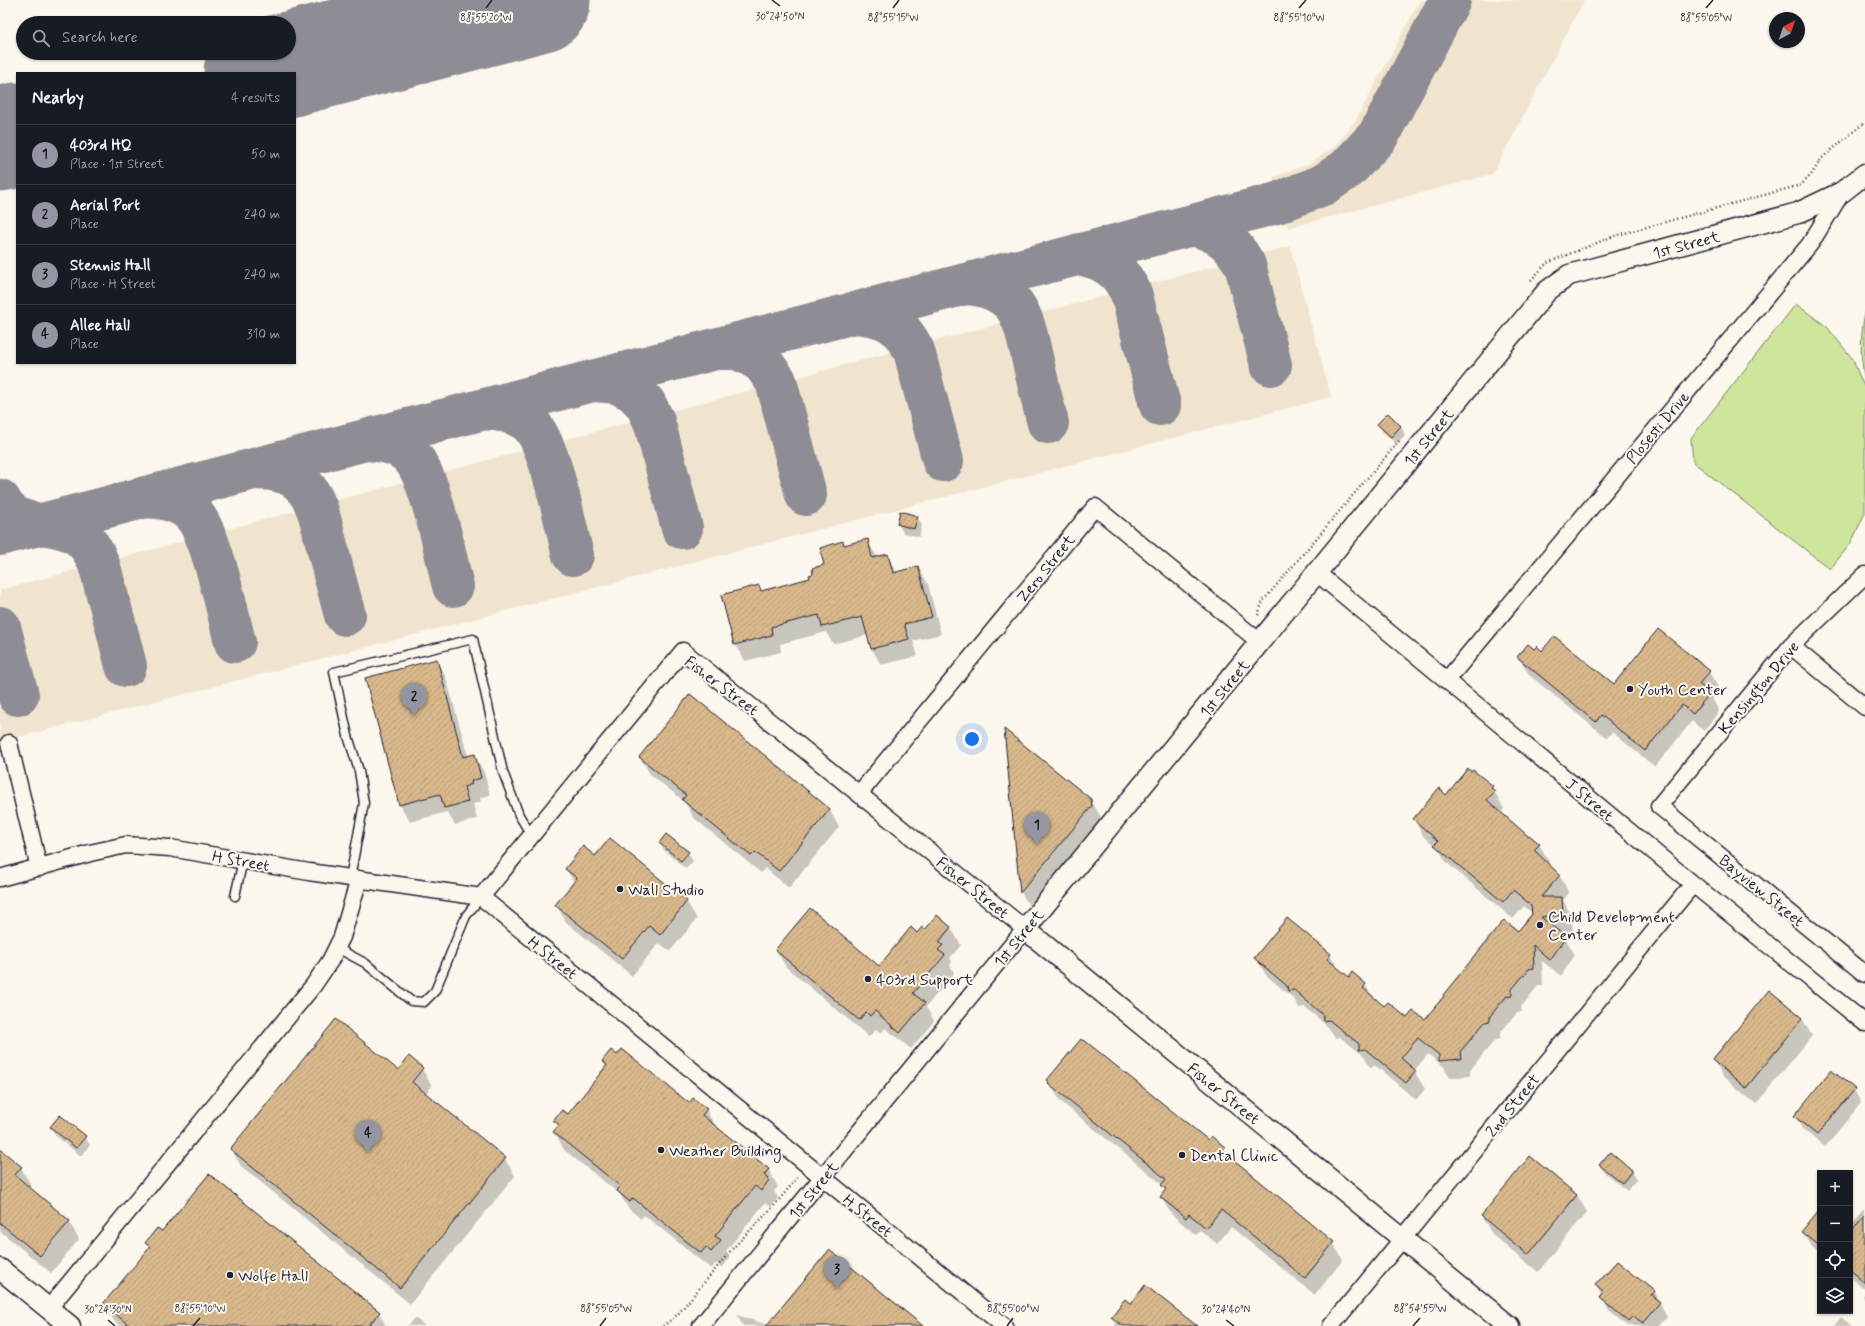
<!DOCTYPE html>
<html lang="en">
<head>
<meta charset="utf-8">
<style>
	:root { --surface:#171b24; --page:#20242c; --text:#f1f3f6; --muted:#9ea1a6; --line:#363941; --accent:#9495a2 }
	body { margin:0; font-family:Mynerve,sans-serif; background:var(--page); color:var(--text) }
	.controls { position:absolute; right:12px; bottom:12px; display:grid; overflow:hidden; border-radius:0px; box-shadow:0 1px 3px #0004 }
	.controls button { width:36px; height:36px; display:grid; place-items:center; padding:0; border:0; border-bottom:1px solid var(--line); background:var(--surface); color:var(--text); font:20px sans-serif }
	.compass { position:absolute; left:1769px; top:12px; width:36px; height:36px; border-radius:50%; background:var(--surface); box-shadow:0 1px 3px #0004; rotate:40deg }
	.you { position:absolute; left:972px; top:739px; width:14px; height:14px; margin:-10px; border:3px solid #fff; border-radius:50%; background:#1a73e8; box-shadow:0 0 0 6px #1a73e833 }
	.badge { display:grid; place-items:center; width:26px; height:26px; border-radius:50%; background:var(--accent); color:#111; font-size:13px; font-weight:700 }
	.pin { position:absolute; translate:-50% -33px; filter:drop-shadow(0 1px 2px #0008) }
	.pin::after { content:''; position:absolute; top:21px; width:14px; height:12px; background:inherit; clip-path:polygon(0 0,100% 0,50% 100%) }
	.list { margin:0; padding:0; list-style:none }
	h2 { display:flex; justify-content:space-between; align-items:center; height:52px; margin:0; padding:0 16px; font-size:17px }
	h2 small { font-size:13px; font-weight:400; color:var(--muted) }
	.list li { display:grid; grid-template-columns:26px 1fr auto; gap:12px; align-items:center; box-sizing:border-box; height:60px; padding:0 16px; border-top:1px solid var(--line) }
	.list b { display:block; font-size:15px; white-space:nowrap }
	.list p { margin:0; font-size:13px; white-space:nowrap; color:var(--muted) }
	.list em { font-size:13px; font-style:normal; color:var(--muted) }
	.icon { flex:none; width:22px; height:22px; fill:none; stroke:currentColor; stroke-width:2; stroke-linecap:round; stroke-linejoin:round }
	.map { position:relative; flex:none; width:1865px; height:1326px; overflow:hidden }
	.search { position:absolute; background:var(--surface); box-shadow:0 1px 3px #0004; left:16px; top:16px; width:280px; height:44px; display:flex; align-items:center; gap:10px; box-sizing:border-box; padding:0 14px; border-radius:22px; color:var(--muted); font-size:15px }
	.panel { position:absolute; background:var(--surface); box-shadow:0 1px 3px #0004; left:16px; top:72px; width:280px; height:292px; border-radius:0px }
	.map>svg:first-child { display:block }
</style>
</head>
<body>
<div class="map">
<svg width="1865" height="1326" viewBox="0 0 1865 1326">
	<defs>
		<pattern id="building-hatch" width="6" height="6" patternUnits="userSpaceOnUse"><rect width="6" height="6" fill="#d9b88b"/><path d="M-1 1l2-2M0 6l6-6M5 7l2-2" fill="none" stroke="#ba9e79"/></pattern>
	</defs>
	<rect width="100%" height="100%" fill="#fbf7ec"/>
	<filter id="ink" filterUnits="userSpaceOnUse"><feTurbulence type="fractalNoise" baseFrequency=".025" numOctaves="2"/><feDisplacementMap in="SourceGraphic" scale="8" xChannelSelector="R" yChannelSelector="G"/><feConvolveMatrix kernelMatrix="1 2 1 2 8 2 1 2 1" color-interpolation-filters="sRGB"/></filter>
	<g filter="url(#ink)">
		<path fill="#f1e4cf" d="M1420 0H1584L1493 174 1288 228 1273 177 1309 164 1336 146 1356 120Z
			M1290 246 1331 397 0 742V590Z"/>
		<path fill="#cee69c" stroke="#78846c" d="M1796 304 1827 327 1852 358 1865 389V513L1851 543 1830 569 1693 462 1691 438Z
			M1865 313V381C1860 358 1860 336 1865 313Z"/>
		<path fill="#0003" d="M1378 424 1401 426 1405 435 1396 444 1383 432Z
			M901 512 917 517 922 525 919 537 903 533 898 524Z
			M867 540 877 557 887 555 897 573 918 567 928 584 941 634 913 641 918 656 881 665 872 649 868 635 833 644 826 632 780 644 781 652 745 661 735 644 759 586 762 592 811 579 825 565 843 542 845 546Z
			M1534 651 1542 652 1614 686 1709 672 1719 689 1712 698 1719 711 1704 731 1692 721 1655 767 1612 732 1607 738 1529 675 1519 657Z
			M436 660 446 677 468 756 474 755 484 772 490 795 480 798 481 802 473 804 477 819 455 825 447 812 410 822 400 805Z
			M1006 731 1090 799 1101 817V823L1031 909 1021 892Z
			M640 757 829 809 839 827 789 888 765 868 761 873 693 817 685 802 650 774Z
			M1492 787 1504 809 1501 813 1528 838 1539 844 1549 862 1547 864 1559 875 1569 893 1563 900 1571 915 1573 932 1559 933 1565 938 1575 955 1561 976 1542 961 1543 986H1538L1521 1007 1522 1012 1517 1013 1500 1033V1039L1495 1040 1470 1070V1076L1450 1078 1444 1067 1428 1054 1414 1071 1425 1089 1416 1100 1376 1066 1370 1067 1364 1056 1340 1037 1335 1038 1328 1027 1305 1007 1299 1008 1294 999 1266 975 1256 958 1287 920 1330 955 1339 969 1349 978 1365 985 1374 999 1384 1008 1407 1019 1425 1020 1518 933 1533 914 1524 906 1513 919 1446 862 1438 848 1424 837 1414 820 1446 796Z
			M610 839 687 902 697 919 670 951 659 943 632 976 566 922 556 905 574 882 566 869 595 858Z
			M660 843 688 853 693 861 686 869 665 851Z
			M937 916 951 928 961 945 950 958 952 962 950 965 954 973 926 1007 934 1021 911 1049 885 1028 881 1033 876 1029 869 1037 786 967 776 950 879 967 917 934 925 931Z
			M1802 1018 1812 1036 1756 1104 1723 1077 1713 1060Z
			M603 1061 689 1104 706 1110 716 1127 768 1169 778 1187 774 1191 778 1198 771 1207 765 1203 726 1251 730 1258 722 1268 716 1263 711 1269 644 1215 641 1219 628 1208 620 1194 564 1150 555 1132 559 1127 555 1120 568 1116 607 1068Z
			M422 1069 432 1086 426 1094 505 1159 515 1176 410 1304 241 1166 231 1149 398 1071Z
			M1050 1083 1224 1148 1229 1157 1333 1243 1343 1260 1315 1295 1231 1227 1217 1244 1200 1230 1196 1235 1171 1214 1161 1197 1166 1191 1163 1185 1060 1101Z
			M1854 1090 1861 1103 1825 1147 1802 1129 1795 1116Z
			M51 1127 85 1137 90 1145 81 1156 56 1136Z
			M0 1151 21 1168 31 1185 29 1188 69 1222 79 1239 51 1273 0 1231Z
			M1600 1165 1631 1172 1636 1180 1627 1191 1605 1173Z
			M1577 1195 1587 1212 1538 1272 1492 1234 1482 1217Z
			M1865 1210V1289L1850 1277V1227Z
			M1820 1211V1254L1811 1247 1802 1232Z
			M146 1243 379 1313 386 1326H120L114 1321 104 1304 150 1248Z
			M1596 1285 1654 1292 1667 1316 1658 1326H1627L1609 1311Z
			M1865 1294V1301L1863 1297Z
			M1131 1305 1195 1326H1115L1116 1324 1112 1317Z
			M737 1315 768 1325 921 1326H743Z
			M1841 1317 1852 1326H1834Z
			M415 1318 425 1326H408Z"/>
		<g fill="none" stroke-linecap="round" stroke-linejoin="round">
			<path stroke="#8e8c94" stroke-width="42" d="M1192 225C1219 232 1231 240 1245 265L1271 365
				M1079 254C1106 259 1122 271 1132 296L1160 405
				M965 284C983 285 1002 291 1014 305 1025 320 1028 340 1032 357 1037 379 1042 401 1048 423
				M852 313C885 315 899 321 914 351L943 461
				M716 349H737L750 355 762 362 776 381 806 495
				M595 381 617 383 633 391 645 403 654 421 682 528
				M484 409C500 410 513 412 527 421 550 438 565 525 573 555
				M366 440C382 441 397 443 409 454 431 473 445 556 453 586
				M256 469C273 469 291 471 303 485 319 502 322 528 328 550 333 571 339 593 345 615
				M145 497C162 498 178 500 191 512 212 531 227 612 235 642
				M0 500C15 532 54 518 78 535 87 541 94 552 98 562 102 572 104 584 107 594 114 618 120 642 126 666
				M0 535 1277 203 1323 185 1347 169 1378 136 1450 0
				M0 627 18 695"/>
			<path stroke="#8e8c94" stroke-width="105" d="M256 73 538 0
				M0 139 17 135"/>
		</g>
		<path fill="url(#building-hatch)" stroke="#22223b" d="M1388 413 1401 426 1391 437 1377 424Z
			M900 511 918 516 914 529 897 524Z
			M868 539 872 558 888 554 893 573 918 566 932 617 904 624 909 639 871 649 862 617 822 627 819 615 771 627 772 635 734 645 721 595 759 585 761 591 810 578 809 575 813 574 812 568 824 565 820 548 843 541 844 545Z
			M1658 629 1710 671 1699 684 1710 693 1693 714 1682 705 1645 751 1601 715 1596 722 1517 657 1528 644 1534 649 1537 646 1542 651 1554 636 1614 684Z
			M437 659 463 757 475 754 481 778 471 781 472 784 464 787 468 802 444 808 440 794 399 805 365 678Z
			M690 694 830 809 779 871 755 852 751 856 682 800 686 795 639 757Z
			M1004 729 1091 799 1092 806 1020 893Z
			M1468 768 1471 772 1473 770 1493 786 1491 788 1495 791 1487 800 1528 836 1529 835 1540 844 1534 850 1560 875 1541 897H1562L1563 915 1541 917 1566 937 1550 960 1533 945 1534 968 1529 969 1512 989V995L1507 996 1490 1016V1021L1485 1022 1460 1052 1461 1059 1439 1061V1055L1418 1038 1401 1058 1416 1071 1406 1083 1365 1049 1359 1050V1044L1329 1020 1324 1021 1323 1015 1294 990 1288 991 1287 986 1254 958 1287 918 1331 954 1327 959 1349 977 1352 972 1366 984 1363 988 1384 1006 1388 1002 1407 1018 1413 1011 1425 1019 1444 996 1443 995 1504 920 1518 931 1532 914 1531 905 1513 890 1503 902 1434 845 1438 841 1413 819 1439 788 1446 795Z
			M666 834 689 852 681 861 659 843Z
			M610 838 687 901 660 935 649 926 622 959 555 905 577 878 565 869 583 846 595 856Z
			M810 908 879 966 911 927 917 933 922 927 925 930 937 915 951 927 939 942 943 945 938 950 945 955 913 993 925 1003 900 1033 875 1011 870 1016 866 1012 859 1020 775 950Z
			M1769 990 1803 1018 1746 1088 1712 1060Z
			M336 1019 398 1070 409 1056 423 1068 412 1082 506 1158 400 1288 230 1149Z
			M1081 1039 1083 1041 1084 1040 1208 1140 1211 1136 1225 1147 1223 1150 1234 1160 1334 1242 1305 1278 1221 1210 1206 1228 1189 1214 1186 1218 1160 1197 1166 1189 1161 1185 1166 1179 1048 1083 1049 1082 1047 1080Z
			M622 1049 689 1103 693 1098 707 1109 702 1115 769 1169 764 1175 769 1180 761 1191 755 1186 715 1236 721 1240 711 1252 706 1247 701 1253 633 1198 630 1202 617 1191 620 1186 553 1132 559 1125 553 1120 562 1110 568 1114 607 1065 602 1061 611 1050 617 1055Z
			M1831 1070 1855 1089 1817 1135 1794 1116Z
			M60 1115 86 1136 76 1148 50 1127Z
			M0 1149 22 1167 15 1175 70 1221 40 1256 0 1223Z
			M1610 1152 1632 1171 1622 1183 1599 1165Z
			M1530 1156 1577 1195 1528 1255 1481 1216Z
			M209 1174 380 1312 368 1326H130L103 1304 150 1247 145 1243 157 1228 162 1231Z
			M1820 1209V1247L1801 1232Z
			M1865 1217V1282L1850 1270V1235Z
			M829 1250 845 1262 923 1326H766Z
			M1617 1261 1654 1291 1651 1295 1660 1302 1643 1323 1633 1316 1628 1321 1600 1298 1604 1293 1595 1285Z
			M1145 1285 1197 1326H1123L1111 1317 1125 1299 1131 1304Z"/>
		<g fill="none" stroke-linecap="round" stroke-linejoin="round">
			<g stroke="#22223b" stroke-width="11">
				<path id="service" d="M350 878 364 803 359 771 348 736 334 672 473 639 503 772 519 815 531 835
					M235 896 243 860
					M337 948 365 963 411 1001 424 1002 435 991 466 916 481 897"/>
			</g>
			<g stroke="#22223b" stroke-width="19">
				<path id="minor" d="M1317 573 1693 884 1865 1023
					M1865 575 1791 646 1659 806 1865 974
					M1791 646 1865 707
					M1447 680 1810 244 1842 192
					M9 743 39 868
					M859 794 1095 507 1261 643
					M0 878 90 853 126 845 170 848 309 872 481 897 1004 1326
					M481 897 683 651 1025 929 701 1326
					M49 1308 313 986 330 961 342 937 359 879
					M1331 1326 1693 884"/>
			</g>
			<g stroke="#22223b" stroke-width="23">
				<path id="tertiary" d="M0 1269 70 1326
					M1509 1326 1025 929 1547 291 1569 275 1798 213 1842 192 1865 174"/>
			</g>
			<path stroke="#22223b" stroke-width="2.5" stroke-dasharray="1 3" stroke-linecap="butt" d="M1531 280 1547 263 1614 236 1801 185 1811 175 1822 158 1865 122
				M1258 615 1263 601 1400 440
				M663 1326 678 1314 733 1248 773 1207 798 1177"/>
			<use href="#service" stroke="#fbf7ec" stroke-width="8"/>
			<use href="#minor" stroke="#fbf7ec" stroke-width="16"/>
			<use href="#tertiary" stroke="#fbf7ec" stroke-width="20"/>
		</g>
	</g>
	<path fill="none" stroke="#22223b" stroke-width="1.5" d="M772 0 780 6M486 8 492 0M893 8 899 0M1299 8 1306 0M1706 8 1713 0M108 1320 115 1326M1226 1320 1234 1326M193 1326 200 1318M600 1326 606 1318M1007 1326 1013 1318M1413 1326 1420 1318"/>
	<g fill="#22223b" stroke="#fbf7ec" stroke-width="1.5">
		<circle cx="1630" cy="689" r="4"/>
		<circle cx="620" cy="889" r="4"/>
		<circle cx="1540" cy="925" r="4"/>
		<circle cx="868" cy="979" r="4"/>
		<circle cx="661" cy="1150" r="4"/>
		<circle cx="1182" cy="1155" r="4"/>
		<circle cx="230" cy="1275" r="4"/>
	</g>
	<g text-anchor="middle" stroke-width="4" stroke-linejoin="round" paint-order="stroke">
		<g font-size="16" fill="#22223b" stroke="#fbf7ec">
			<text transform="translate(1686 244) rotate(-15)" y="6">1st Street</text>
			<text transform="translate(1657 427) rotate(-50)" y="6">Plosesti Drive</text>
			<text transform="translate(1428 437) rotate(-51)" y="6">1st Street</text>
			<text transform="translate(1045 568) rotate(-51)" y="6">Zero Street</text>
			<text transform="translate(722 685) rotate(37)" y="6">Fisher Street</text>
			<text transform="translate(1758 687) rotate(-50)" y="6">Kensington Drive</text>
			<text transform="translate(1224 688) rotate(-51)" y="6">1st Street</text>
			<text transform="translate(1590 799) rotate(40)" y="6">J Street</text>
			<text transform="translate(241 860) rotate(10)" y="6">H Street</text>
			<text transform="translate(973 887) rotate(39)" y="6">Fisher Street</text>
			<text transform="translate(1762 890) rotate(39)" y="6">Bayview Street</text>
			<text transform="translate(1018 938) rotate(-51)" y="6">1st Street</text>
			<text transform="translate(553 957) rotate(39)" y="6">H Street</text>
			<text transform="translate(1224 1093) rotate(39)" y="6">Fisher Street</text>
			<text transform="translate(1512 1105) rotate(-51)" y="6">2nd Street</text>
			<text transform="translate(813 1190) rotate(-51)" y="6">1st Street</text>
			<text transform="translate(868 1215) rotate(39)" y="6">H Street</text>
		</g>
		<g font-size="16" fill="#22223b" stroke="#fbf7ec" text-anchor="start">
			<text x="1638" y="695">Youth Center</text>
			<text x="628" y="895">Wall Studio</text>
			<text x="1548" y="922">Child Development<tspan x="1548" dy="18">Center</tspan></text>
			<text x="876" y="985">403rd Support</text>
			<text x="669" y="1156">Weather Building</text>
			<text x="1190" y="1161">Dental Clinic</text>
			<text x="238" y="1281">Wolfe Hall</text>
		</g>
	</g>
	<g font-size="10" text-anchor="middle" fill="#22223b" stroke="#fbf7ec" stroke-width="4" stroke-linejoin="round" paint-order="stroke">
		<text x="780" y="20">30°24'50"N</text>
		<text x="486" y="21">88°55'20"W</text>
		<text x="893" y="21">88°55'15"W</text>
		<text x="1299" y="21">88°55'10"W</text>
		<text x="1706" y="21">88°55'05"W</text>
		<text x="200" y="1312">88°55'10"W</text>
		<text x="606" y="1312">88°55'05"W</text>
		<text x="1013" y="1312">88°55'00"W</text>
		<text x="1420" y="1312">88°54'55"W</text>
		<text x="108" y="1313">30°24'30"N</text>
		<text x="1226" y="1313">30°24'40"N</text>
	</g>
</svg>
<div class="controls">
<button>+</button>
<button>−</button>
<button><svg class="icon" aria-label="locate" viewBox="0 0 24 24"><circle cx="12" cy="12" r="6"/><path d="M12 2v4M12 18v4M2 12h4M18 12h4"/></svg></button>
<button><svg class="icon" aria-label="layers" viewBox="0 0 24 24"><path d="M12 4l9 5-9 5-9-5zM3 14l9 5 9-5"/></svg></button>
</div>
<svg class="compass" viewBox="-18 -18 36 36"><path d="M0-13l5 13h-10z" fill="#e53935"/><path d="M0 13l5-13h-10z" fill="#9ea1a6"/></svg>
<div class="you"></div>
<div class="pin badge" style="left:1037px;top:845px">1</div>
<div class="pin badge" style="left:414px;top:716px">2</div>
<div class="pin badge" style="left:837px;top:1289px">3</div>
<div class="pin badge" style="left:368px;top:1153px">4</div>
<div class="search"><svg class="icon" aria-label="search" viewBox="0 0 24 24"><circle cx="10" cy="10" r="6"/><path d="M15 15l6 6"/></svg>Search here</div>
<section class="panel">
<h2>Nearby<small>4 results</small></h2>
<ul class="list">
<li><span class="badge">1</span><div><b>403rd HQ</b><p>Place · 1st Street</p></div><em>50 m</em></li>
<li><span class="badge">2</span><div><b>Aerial Port</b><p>Place</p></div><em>240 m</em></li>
<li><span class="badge">3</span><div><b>Stennis Hall</b><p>Place · H Street</p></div><em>240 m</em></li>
<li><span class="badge">4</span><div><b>Allee Hall</b><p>Place</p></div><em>310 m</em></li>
</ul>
</section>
</div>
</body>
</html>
